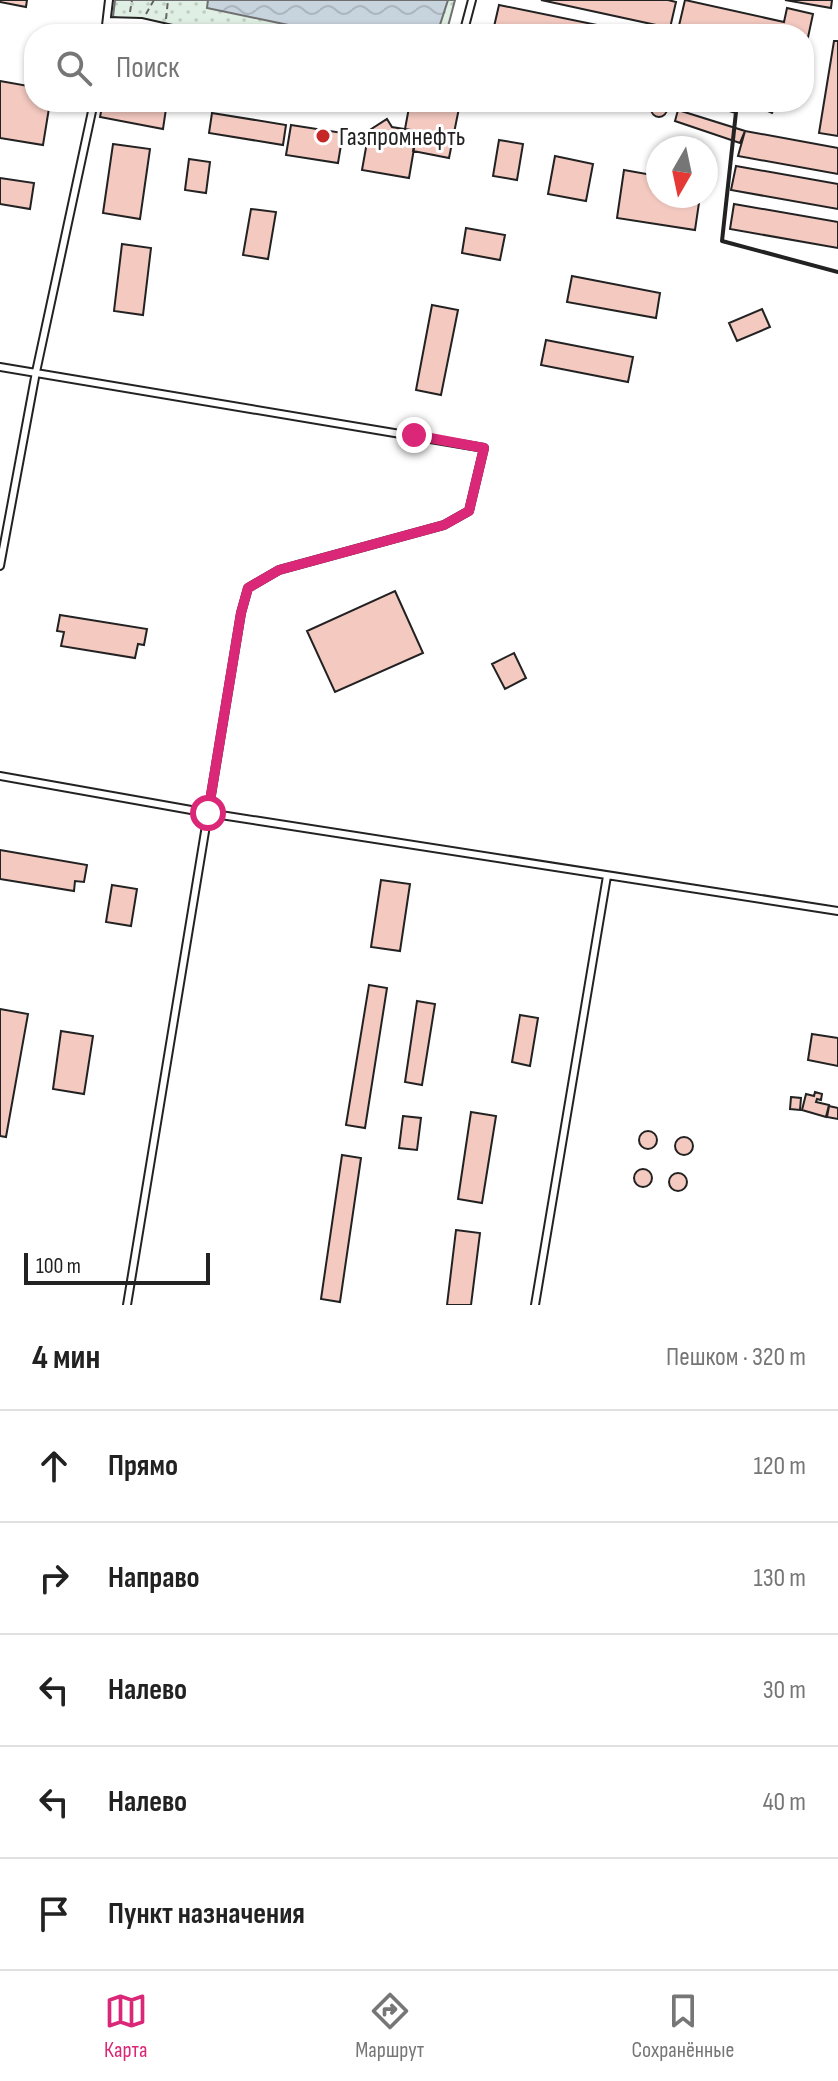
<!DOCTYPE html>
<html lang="ru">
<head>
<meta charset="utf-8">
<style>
	:root { --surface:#fff; --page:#f2f2f2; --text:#222; --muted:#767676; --line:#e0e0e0; --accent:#db2777 }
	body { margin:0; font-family:"Sofia Sans Condensed",sans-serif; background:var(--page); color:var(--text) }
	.compass { position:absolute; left:646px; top:136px; width:72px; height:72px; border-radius:50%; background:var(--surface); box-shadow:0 2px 6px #0004; rotate:189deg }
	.scale { position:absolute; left:24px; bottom:20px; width:186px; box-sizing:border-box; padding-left:8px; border:4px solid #222; border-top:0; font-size:22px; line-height:28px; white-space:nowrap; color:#222; -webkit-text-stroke:6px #fff; paint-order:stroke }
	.stop { position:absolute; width:24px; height:24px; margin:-18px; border:6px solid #db2777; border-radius:50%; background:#fff }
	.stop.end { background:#db2777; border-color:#fff; box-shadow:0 2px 8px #0008 }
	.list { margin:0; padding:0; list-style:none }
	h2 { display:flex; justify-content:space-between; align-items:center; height:104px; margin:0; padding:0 32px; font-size:34px }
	h2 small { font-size:26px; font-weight:400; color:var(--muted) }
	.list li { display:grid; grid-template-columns:52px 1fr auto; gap:24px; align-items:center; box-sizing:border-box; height:112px; padding:0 32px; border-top:2px solid var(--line) }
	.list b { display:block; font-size:30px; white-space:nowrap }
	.list em { font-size:26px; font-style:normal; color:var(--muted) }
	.icon { flex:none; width:44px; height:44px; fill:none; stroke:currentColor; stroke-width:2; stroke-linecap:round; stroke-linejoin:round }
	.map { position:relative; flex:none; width:838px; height:1305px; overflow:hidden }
	.search { position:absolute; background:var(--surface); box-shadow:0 2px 6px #0004; left:24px; right:24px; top:24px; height:88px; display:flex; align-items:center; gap:20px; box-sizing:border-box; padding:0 28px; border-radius:32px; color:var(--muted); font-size:30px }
	.sheet { height:664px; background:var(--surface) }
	nav { display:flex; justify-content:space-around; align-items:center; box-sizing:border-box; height:112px; border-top:2px solid var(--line); background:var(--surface); font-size:22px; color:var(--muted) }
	nav a { display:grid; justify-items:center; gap:4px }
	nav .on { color:var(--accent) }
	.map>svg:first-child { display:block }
</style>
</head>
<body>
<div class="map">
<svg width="838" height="1305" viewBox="0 0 838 1305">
	<defs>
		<pattern id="park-dots" width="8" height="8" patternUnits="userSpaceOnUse" patternTransform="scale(2)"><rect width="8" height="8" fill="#e0efe3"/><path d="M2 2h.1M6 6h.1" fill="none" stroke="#c0cdc2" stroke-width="1.8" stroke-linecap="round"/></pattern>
		<pattern id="water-waves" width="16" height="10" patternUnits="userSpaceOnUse" patternTransform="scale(2)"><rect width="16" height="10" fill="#c7d3dd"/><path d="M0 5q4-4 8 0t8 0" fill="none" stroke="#abb5bd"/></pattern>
	</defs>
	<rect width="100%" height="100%" fill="#fff"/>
	<path fill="url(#park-dots)" stroke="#6f6f6f" stroke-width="2" d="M115 0H455L446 34H205L113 17Z"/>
	<path fill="url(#water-waves)" stroke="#6f6f6f" stroke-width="2" d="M208 0H448L437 34H319L312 30 207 8Z"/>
	<path fill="#f3c9c0" stroke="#222" stroke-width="2" d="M0 0H27L26 7 0 2Z
		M541 0H668L676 2 670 28Z
		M685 0 784 22 787 8 813 14 804 56V34H698L678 30Z
		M785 0H832L831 8Z
		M499 5 641 34H508L493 31Z
		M834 41H838V136L819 133Z
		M804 56 812 58 804 95Z
		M0 81 34 87V102H50L43 145 0 138Z
		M651 109a8 8 0 1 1 16 0a8 8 0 1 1-16 0Z
		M103 102H167L163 129 100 117Z
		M410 102 460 103 449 158 413 151 417 131 405 129Z
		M748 102H777L772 113Z
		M678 110 745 131 740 143 675 121Z
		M212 113 286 125 283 145 209 133Z
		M387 119 392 127 417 131 409 178 362 170 367 142 362 135Z
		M291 125 343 133 338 163 286 155Z
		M745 131 838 148V174L738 156Z
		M499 140 523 144 517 180 493 176Z
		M113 144 150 149 140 219 103 213Z
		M555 156 593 164 586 201 548 194Z
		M189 159 210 162 206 193 185 190Z
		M736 166 838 184V209L731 190Z
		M624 170 658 176V196H700L695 230 617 218Z
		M0 178 34 183 30 209 0 204Z
		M734 204 838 222V248L730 229Z
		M251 209 276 212 268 259 243 255Z
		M466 228 505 235 500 260 462 253Z
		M122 244 151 248 143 315 114 311Z
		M572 276 660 293 656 318 567 302Z
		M432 305 458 310 441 395 416 390Z
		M762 309 770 327 737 341 729 323Z
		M546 340 633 357 628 382 541 365Z
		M395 591 423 653 335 692 307 631Z
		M60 615 147 629 144 645 138 644 135 658 61 646 64 632 57 631Z
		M514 653 526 678 505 689 492 664Z
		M0 850 87 865 84 882 75 881 74 891 0 879Z
		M381 880 410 884 400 951 371 947Z
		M112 885 137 889 131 926 106 922Z
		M369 985 387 988 365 1128 346 1125Z
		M417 1001 435 1004 422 1085 405 1082Z
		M0 1009 28 1014 6 1137 0 1136Z
		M520 1015 538 1018 530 1066 512 1062Z
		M61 1031 93 1036 84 1094 53 1089Z
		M812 1034 838 1038V1066L808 1060Z
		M815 1092 822 1094 821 1100 817 1099 816 1102 829 1105 826 1117 802 1110 806 1094 814 1096Z
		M791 1097 801 1098 800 1110 790 1109Z
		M829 1106 838 1108V1119L827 1117Z
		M471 1112 496 1116 482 1203 458 1199Z
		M403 1116 421 1118 417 1150 399 1148Z
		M639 1140a9 9 0 1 1 18 0a9 9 0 1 1-18 0Z
		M675 1146a9 9 0 1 1 18 0a9 9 0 1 1-18 0Z
		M342 1155 361 1158 340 1302 321 1299Z
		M634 1178a9 9 0 1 1 18 0a9 9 0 1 1-18 0Z
		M669 1182a9 9 0 1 1 18 0a9 9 0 1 1-18 0Z
		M456 1230 480 1233 471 1305H447Z"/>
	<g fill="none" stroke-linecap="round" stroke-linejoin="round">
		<g stroke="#222" stroke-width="10">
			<path id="service" d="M107 21 141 22 194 34
				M105 34 109 0
				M463 34 472 0
				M0 367 484 448 469 511 444 525 279 570 248 588 241 613 127 1305
				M0 566 36 372 94 102
				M0 776 208 813 838 911
				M535 1305 607 876"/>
		</g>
		<path stroke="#646464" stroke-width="2" stroke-dasharray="6 4" stroke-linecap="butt" d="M130 12 132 0
			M146 14 154 0
			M166 19 168 0"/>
		<use href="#service" stroke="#fff" stroke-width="6"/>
		<path stroke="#222" stroke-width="4" d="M483 34 484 32 491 34
			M704 102 736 112 722 241 838 272"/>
	</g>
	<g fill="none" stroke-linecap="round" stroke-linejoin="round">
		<path stroke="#db2777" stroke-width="10" d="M208 813 241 613 248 588 279 570 444 525 469 511 484 448 414 435"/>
	</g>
	<circle fill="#c62828" stroke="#fff" stroke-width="3" cx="323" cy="136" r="8"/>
	<g text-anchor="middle" stroke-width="6" stroke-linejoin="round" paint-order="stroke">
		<g font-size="26" fill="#222" stroke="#fff" text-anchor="start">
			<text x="339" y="145">Газпромнефть</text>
		</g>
	</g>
</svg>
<svg class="compass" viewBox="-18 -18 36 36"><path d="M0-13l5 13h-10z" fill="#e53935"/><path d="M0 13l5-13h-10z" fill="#767676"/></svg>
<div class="scale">100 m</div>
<div class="stop" style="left:208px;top:813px"></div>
<div class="stop end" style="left:414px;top:435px"></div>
<div class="search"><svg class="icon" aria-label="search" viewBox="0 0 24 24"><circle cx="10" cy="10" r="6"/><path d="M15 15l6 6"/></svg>Поиск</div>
</div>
<section class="sheet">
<h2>4 мин<small>Пешком · 320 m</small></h2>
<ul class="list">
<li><svg class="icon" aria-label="ahead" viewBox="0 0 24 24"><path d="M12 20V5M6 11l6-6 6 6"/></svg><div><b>Прямо</b></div><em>120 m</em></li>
<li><svg class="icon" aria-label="right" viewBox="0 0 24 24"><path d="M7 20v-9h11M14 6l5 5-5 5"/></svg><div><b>Направо</b></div><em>130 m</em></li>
<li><svg class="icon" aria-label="left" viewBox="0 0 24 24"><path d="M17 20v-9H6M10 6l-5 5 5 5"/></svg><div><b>Налево</b></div><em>30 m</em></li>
<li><svg class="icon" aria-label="left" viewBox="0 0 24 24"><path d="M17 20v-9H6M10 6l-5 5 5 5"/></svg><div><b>Налево</b></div><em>40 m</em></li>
<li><svg class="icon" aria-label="arrive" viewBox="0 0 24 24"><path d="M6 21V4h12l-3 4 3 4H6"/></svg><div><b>Пункт назначения</b></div></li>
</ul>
</section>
<nav>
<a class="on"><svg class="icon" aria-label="map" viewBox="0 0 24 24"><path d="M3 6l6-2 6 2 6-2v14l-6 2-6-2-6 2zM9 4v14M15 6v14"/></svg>Карта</a>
<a><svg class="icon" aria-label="directions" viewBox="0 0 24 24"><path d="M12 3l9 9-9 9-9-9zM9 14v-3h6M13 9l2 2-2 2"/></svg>Маршрут</a>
<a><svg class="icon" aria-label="saved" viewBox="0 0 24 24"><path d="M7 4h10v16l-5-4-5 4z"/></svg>Сохранённые</a>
</nav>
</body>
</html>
